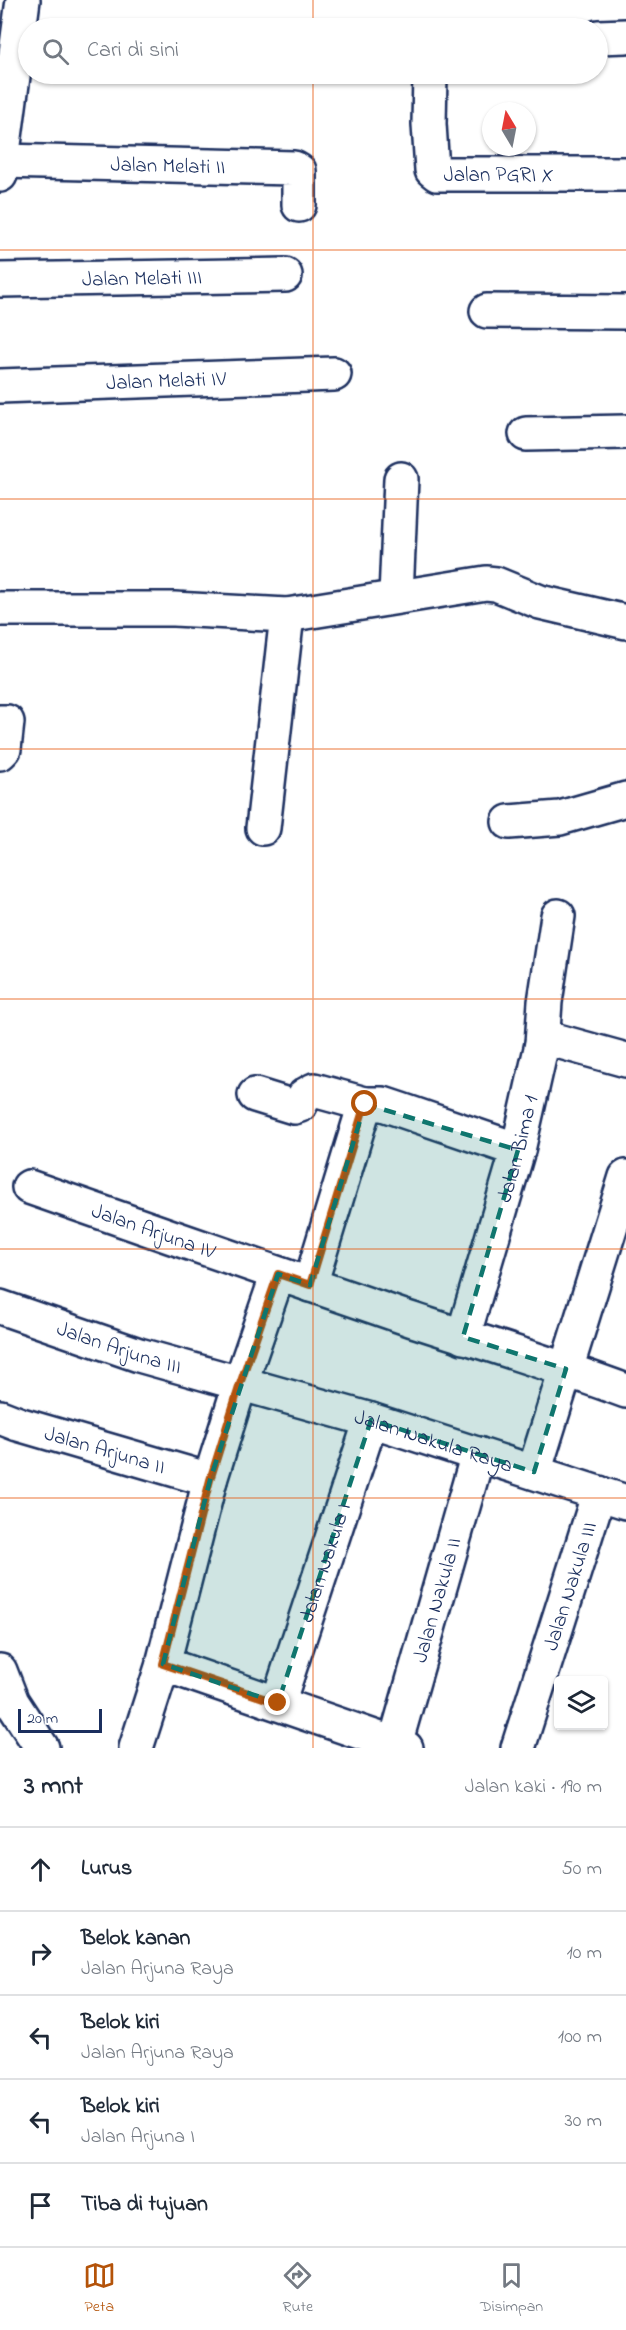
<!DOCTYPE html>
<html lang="id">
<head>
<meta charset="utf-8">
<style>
	:root { --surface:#fff; --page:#f2f2f3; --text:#1f2937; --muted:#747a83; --line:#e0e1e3; --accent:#b45309 }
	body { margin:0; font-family:"Indie Flower",sans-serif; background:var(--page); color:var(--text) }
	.controls { position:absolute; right:18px; bottom:18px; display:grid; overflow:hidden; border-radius:6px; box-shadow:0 2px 4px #0004 }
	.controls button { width:54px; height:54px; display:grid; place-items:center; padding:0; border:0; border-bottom:2px solid var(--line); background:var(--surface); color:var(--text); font:30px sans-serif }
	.compass { position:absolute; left:482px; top:102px; width:54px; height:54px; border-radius:50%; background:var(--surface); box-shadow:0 2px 4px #0004; rotate:350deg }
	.scale { position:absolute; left:18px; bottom:15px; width:84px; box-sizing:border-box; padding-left:6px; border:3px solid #1b2f5e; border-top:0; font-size:16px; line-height:21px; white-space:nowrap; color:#1b2f5e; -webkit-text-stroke:4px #fff; paint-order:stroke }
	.stop { position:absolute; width:18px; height:18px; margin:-14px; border:4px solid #b45309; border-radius:50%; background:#fff }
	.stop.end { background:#b45309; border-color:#fff; box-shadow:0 2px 6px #0008 }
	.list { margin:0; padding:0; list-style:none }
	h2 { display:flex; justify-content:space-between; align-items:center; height:78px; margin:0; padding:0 24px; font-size:26px }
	h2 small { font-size:20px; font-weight:400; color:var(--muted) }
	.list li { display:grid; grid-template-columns:39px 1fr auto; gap:18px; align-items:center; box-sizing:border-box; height:84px; padding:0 24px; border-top:2px solid var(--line) }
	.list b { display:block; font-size:22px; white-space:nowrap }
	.list p { margin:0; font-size:20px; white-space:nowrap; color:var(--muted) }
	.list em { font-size:20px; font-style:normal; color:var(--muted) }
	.icon { flex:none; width:33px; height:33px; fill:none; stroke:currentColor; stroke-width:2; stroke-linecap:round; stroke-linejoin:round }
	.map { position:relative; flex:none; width:626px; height:1748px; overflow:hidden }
	.search { position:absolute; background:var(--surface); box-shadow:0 2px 4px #0004; left:18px; right:18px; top:18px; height:66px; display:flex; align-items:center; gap:15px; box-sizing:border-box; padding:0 21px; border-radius:33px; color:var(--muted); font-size:22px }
	.sheet { height:498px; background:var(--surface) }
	nav { display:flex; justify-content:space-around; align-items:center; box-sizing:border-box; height:84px; border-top:2px solid var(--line); background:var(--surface); font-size:16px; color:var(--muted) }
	nav a { display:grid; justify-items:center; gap:3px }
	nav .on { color:var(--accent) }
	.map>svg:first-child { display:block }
</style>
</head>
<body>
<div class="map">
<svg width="626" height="1748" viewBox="0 0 626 1748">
	<rect width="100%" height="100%" fill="#fff"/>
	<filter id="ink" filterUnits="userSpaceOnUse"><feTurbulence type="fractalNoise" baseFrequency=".0167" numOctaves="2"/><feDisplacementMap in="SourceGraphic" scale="12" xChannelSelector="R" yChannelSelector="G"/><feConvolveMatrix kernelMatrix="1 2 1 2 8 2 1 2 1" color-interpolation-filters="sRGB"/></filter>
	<g filter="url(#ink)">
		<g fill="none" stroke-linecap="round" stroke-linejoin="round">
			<g stroke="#1b2f5e" stroke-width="38">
				<g id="minor">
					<path d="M598 37 626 36"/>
					<path id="s1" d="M430 74 429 124 432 170 437 174H626"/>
					<path id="s2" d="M2 161 294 168 299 171V205"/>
					<path d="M0 175 23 0"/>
					<path id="s3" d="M0 280 285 275"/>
					<path d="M487 311 626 312"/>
					<path id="s4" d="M0 386 334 374"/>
					<path d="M526 434 626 432"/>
					<path d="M396 596 401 479"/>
					<path d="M0 609H174L287 615 486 583 496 584 540 602 626 622"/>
					<path d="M0 722H7L4 749 0 753"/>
					<path d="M509 822 560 818 626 799"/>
					<path d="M263 828 287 615"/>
					<path d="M542 1044 545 1040 550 1039 626 1060"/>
					<path d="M255 1095 294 1107 300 1105 305 1095 314 1090 365 1104"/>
					<path id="s5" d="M29 1187C155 1231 280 1275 407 1318 480 1342 554 1364 626 1391"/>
					<path d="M310 1285 365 1104H383L401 1110 518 1150"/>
					<path id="s6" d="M0 1307 139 1355 371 1420 626 1502"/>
					<path id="s7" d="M463 1337 518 1150 542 1044 545 1002 558 916"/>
					<path id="s8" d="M0 1417 18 1424 210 1480"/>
					<path d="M534 1472 626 1177"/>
					<path d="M163 1664 406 1748"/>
					<path id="s9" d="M278 1703 371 1420"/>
					<path id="s10" d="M395 1744 478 1454"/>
					<path d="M136 1748 163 1664 210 1480 240 1384 278 1274"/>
					<path id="s11" d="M518 1748 599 1493"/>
				</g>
			</g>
			<g stroke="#1b2f5e" stroke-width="38">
				<path id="tertiary" d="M0 1671 12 1702 42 1748"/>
			</g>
			<use href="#minor" stroke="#fff" stroke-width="33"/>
			<use href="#tertiary" stroke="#fff" stroke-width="33"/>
		</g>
	</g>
	<g fill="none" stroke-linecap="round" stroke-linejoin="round" filter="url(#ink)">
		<path stroke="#b45309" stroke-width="8" d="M278 1703 163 1664 210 1480 240 1384 278 1274 310 1285 365 1104"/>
	</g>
	<path fill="#0f766e" fill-opacity="0.2" stroke="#0f766e" stroke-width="4.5" stroke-dasharray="12 8" stroke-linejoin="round" d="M365 1104 518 1150 463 1337 566 1369 534 1472 371 1420 278 1703 163 1664 210 1480 278 1274 310 1285Z"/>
	<path fill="none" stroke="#e8590c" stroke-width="1.5" stroke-opacity="0.55" d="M313 0V28M313 74V1748M0 250H626M0 499H626M0 749H626M0 999H626M0 1249H626M0 1498H626"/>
	<g text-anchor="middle" stroke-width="4.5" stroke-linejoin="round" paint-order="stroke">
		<g font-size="21" fill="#1b2f5e" stroke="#fff">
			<text dy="7" stroke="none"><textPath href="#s2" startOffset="166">Jalan Melati II</textPath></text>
			<text dy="7" stroke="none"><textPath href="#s1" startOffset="164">Jalan PGRI X</textPath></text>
			<text dy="7" stroke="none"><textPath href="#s3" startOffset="142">Jalan Melati III</textPath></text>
			<text dy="7" stroke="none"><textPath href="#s4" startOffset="166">Jalan Melati IV</textPath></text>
			<text dy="7" stroke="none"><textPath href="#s7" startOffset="196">Jalan Bima 1</textPath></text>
			<text dy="7" stroke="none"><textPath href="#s5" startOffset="132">Jalan Arjuna IV</textPath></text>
			<text dy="7" stroke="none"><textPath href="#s6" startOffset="126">Jalan Arjuna III</textPath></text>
			<text dy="7" stroke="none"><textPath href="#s6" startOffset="454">Jalan Nakula Raya</textPath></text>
			<text dy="7" stroke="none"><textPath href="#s8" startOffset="110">Jalan Arjuna II</textPath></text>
			<text dy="7" stroke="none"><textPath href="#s9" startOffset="148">Jalan Nakula I</textPath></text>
			<text dy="7" stroke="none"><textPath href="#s11" startOffset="170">Jalan Nakula III</textPath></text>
			<text dy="7" stroke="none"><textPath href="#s10" startOffset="150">Jalan Nakula II</textPath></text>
		</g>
	</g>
</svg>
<div class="controls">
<button><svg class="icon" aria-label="layers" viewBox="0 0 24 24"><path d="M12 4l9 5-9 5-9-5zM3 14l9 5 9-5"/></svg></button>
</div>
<svg class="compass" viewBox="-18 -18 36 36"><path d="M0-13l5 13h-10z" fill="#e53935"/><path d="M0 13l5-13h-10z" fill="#747a83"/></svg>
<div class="scale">20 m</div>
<div class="stop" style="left:365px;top:1104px"></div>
<div class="stop end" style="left:278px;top:1703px"></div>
<div class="search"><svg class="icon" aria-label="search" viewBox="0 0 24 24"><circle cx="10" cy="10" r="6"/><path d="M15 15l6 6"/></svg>Cari di sini</div>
</div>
<section class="sheet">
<h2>3 mnt<small>Jalan kaki · 190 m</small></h2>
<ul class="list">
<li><svg class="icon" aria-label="ahead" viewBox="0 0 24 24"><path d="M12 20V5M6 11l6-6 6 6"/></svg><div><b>Lurus</b></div><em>50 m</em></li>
<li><svg class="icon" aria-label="right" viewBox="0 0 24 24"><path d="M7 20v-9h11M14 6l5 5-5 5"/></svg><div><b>Belok kanan</b><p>Jalan Arjuna Raya</p></div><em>10 m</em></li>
<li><svg class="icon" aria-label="left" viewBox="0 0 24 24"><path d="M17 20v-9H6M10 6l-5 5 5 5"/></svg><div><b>Belok kiri</b><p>Jalan Arjuna Raya</p></div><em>100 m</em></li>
<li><svg class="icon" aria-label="left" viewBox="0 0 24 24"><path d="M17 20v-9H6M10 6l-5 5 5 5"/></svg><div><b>Belok kiri</b><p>Jalan Arjuna I</p></div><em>30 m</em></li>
<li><svg class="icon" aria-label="arrive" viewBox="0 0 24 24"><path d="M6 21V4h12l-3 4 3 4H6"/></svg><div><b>Tiba di tujuan</b></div></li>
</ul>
</section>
<nav>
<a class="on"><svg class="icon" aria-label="map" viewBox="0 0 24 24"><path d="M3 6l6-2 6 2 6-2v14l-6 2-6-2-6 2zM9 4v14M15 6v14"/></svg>Peta</a>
<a><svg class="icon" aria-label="directions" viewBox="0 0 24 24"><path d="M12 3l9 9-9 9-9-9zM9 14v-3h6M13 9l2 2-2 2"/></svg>Rute</a>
<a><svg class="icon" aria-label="saved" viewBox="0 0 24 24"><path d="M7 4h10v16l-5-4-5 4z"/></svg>Disimpan</a>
</nav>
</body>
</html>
